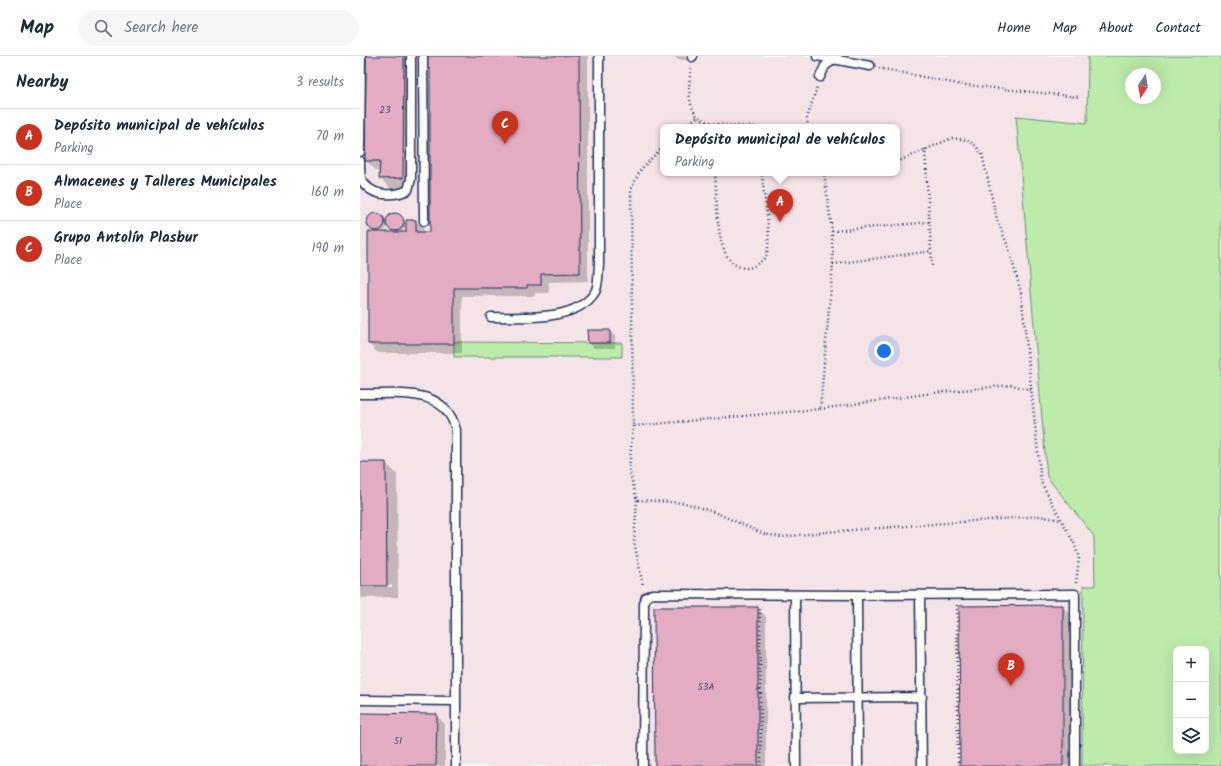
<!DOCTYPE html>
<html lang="en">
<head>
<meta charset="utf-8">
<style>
	:root { --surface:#fff; --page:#f6f6f7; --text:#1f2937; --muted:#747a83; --line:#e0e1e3; --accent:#c8321e }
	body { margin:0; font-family:Kalam,sans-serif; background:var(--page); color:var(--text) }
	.controls { position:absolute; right:12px; bottom:12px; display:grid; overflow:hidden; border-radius:8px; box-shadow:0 4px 16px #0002 }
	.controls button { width:36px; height:36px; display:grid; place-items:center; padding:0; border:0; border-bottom:1px solid var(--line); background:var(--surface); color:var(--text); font:20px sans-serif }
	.compass { position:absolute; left:765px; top:12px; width:36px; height:36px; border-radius:50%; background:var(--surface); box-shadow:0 4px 16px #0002; rotate:192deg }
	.you { position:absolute; left:524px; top:295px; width:14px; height:14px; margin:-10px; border:3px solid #fff; border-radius:50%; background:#1a73e8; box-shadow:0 0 0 6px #1a73e833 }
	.badge { display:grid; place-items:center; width:26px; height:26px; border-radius:50%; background:var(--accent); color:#fff; font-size:13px; font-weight:700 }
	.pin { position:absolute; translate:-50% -33px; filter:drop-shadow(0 1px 2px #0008) }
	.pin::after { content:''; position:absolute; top:21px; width:14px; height:12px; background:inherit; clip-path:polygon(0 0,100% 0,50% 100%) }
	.popup { position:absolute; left:300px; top:68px; width:240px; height:52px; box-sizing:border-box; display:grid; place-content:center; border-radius:8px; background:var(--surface); filter:drop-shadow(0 1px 3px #0005); font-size:13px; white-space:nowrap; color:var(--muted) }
	.popup b { font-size:15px; color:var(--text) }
	.popup::after { content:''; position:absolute; left:50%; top:100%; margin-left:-8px; border:8px solid transparent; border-top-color:var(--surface) }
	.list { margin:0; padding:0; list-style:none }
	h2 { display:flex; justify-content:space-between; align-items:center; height:52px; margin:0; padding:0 16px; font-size:17px }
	h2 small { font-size:13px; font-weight:400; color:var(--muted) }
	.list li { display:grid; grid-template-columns:26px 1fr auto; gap:12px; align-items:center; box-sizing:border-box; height:56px; padding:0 16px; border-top:1px solid var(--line) }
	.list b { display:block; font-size:15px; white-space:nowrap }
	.list p { margin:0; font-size:13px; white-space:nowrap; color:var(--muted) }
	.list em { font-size:13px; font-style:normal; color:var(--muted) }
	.icon { flex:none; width:22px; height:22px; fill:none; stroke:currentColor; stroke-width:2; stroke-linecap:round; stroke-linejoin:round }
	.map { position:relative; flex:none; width:861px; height:710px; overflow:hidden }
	header { display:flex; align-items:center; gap:24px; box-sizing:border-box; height:56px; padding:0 20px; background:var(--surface); border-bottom:1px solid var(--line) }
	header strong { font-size:19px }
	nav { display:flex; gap:22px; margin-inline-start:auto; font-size:14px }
	.search { width:280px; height:36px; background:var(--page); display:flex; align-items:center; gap:10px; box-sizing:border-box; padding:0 14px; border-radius:22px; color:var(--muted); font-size:15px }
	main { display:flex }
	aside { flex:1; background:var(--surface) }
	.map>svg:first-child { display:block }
</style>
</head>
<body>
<header>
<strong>Map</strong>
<div class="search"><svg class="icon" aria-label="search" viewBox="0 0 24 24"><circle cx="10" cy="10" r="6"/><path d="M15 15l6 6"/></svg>Search here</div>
<nav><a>Home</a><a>Map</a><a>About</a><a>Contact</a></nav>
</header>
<main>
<aside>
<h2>Nearby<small>3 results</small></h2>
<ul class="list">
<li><span class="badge">A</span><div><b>Depósito municipal de vehículos</b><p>Parking</p></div><em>70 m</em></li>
<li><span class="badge">B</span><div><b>Almacenes y Talleres Municipales</b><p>Place</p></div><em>160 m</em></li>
<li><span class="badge">C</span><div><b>Grupo Antolín Plasbur</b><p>Place</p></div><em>190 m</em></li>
</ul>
</aside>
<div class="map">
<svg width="861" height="710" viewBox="0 0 861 710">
	<rect width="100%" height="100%" fill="#fdfcf7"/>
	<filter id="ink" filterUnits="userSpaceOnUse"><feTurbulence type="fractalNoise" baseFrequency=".025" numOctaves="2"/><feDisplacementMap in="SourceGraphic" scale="8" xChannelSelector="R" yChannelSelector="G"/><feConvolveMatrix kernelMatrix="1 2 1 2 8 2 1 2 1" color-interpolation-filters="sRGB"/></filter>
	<g filter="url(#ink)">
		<path fill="#f5e4e7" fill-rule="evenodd" d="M0 0H861V710H0ZM771 18H795V42H771ZM303 71H537V117H303ZM816 593H846V695H816Z"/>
		<path fill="#bcebaa" stroke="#6c8d84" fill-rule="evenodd" d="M728 0H861V710H722L723 530H735L734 480 687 421 656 60 727 67ZM771 18H795V42H771ZM816 593H846V695H816Z
			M94 286 262 287V301H94Z"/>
		<path fill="#0003" d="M7 0H55L54 133 32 134 20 122V116H18L6 105Z
			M68 0H228V225L189 226V237H175V240H102V297H18L9 288 16 177 9 168 10 162 14 159H19L27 168V172L21 177H35L28 168V163L33 159 41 161 46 168 45 173 39 177H47L56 165 64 174 65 177H71V15L68 12Z
			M314 0H332L331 5 317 3Z
			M249 275 255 280V292H234L229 287Z
			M0 407H26L37 418 38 541 0 542V531H32V529H0Z
			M702 550 711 559V710H601Z
			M397 552 406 560V710H296Z
			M0 658 76 659 85 668V710H0Z"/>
		<path fill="#e3acc2" stroke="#1b2f5e" d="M6 0H44L43 122 19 123 20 105H5Z
			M67 0H219L220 217 181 218V229H167V232H94V288H8V176H46V164H56V176H70V13L67 12Z
			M7 166a9 9 0 1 1 18 0a9 9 0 1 1-18 0Z
			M26 166a9 9 0 1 1 18 0a9 9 0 1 1-18 0Z
			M227 274H250V287H228Z
			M0 406H26L27 530H0Z
			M703 549V710H600L599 550Z
			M294 551H398V710H295Z
			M0 657 77 658 76 710H0Z"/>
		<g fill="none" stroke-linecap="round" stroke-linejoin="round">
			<g stroke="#1b2f5e" stroke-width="11">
				<path id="lane" d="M63 0 64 165
					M457 0 510 10
					M332 1 333 0
					M460 21 465 10 477 1
					M0 96 1 0
					M0 105C0 110 0 117 1 122 9 141 33 141 48 134L51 123V0
					M131 261C161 261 217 266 235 236 239 230 238 216 239 208V0
					M0 338C36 339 85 329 96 374V710
					M435 539 436 710
					M497 539 498 710
					M560 539 562 710
					M435 642 562 641
					M0 644 96 645
					M283 710 284 548 286 541 292 538 497 539 715 538V710"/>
			</g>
			<path stroke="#1b2f5e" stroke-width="2.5" stroke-dasharray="1 3" stroke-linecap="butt" d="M331 12C322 75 349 67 398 71
				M519 12 598 28 718 41
				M323 71 337 61
				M448 71 447 62 457 31
				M303 91 281 113 271 133 273 370 460 353 473 208 472 175 464 117
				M565 93 572 211
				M537 106 592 82 606 84 614 88 622 98 637 164 648 190 661 236 681 426 714 487 719 502 716 527
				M355 117C357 139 356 177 365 196 370 208 383 216 394 210 399 207 406 202 407 197 412 176 403 140 402 117
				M472 175 570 166
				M473 208 572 195
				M460 353 573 337 651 329 672 334
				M273 370 269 413 277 444 325 447 354 456 404 478 421 481 466 476 680 460 701 464
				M277 444 274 485 283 530
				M400 549 401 710
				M597 549 598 710"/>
			<use href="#lane" stroke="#fdfcf7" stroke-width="8"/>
		</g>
	</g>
	<g text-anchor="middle" stroke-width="3" stroke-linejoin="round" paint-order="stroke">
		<g font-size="10" fill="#4d4e77">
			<text x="25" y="57">23</text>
			<text x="346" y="634">53A</text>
			<text x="38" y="688">51</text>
		</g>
	</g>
</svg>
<div class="controls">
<button>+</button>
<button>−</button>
<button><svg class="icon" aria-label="layers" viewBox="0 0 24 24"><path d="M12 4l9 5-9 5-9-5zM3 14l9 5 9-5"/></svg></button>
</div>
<svg class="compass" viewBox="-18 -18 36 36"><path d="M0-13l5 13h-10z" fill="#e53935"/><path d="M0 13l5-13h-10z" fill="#747a83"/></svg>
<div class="you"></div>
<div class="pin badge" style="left:420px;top:166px">A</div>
<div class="popup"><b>Depósito municipal de vehículos</b>Parking</div>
<div class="pin badge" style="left:651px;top:630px">B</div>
<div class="pin badge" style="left:145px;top:88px">C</div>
</div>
</main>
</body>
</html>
